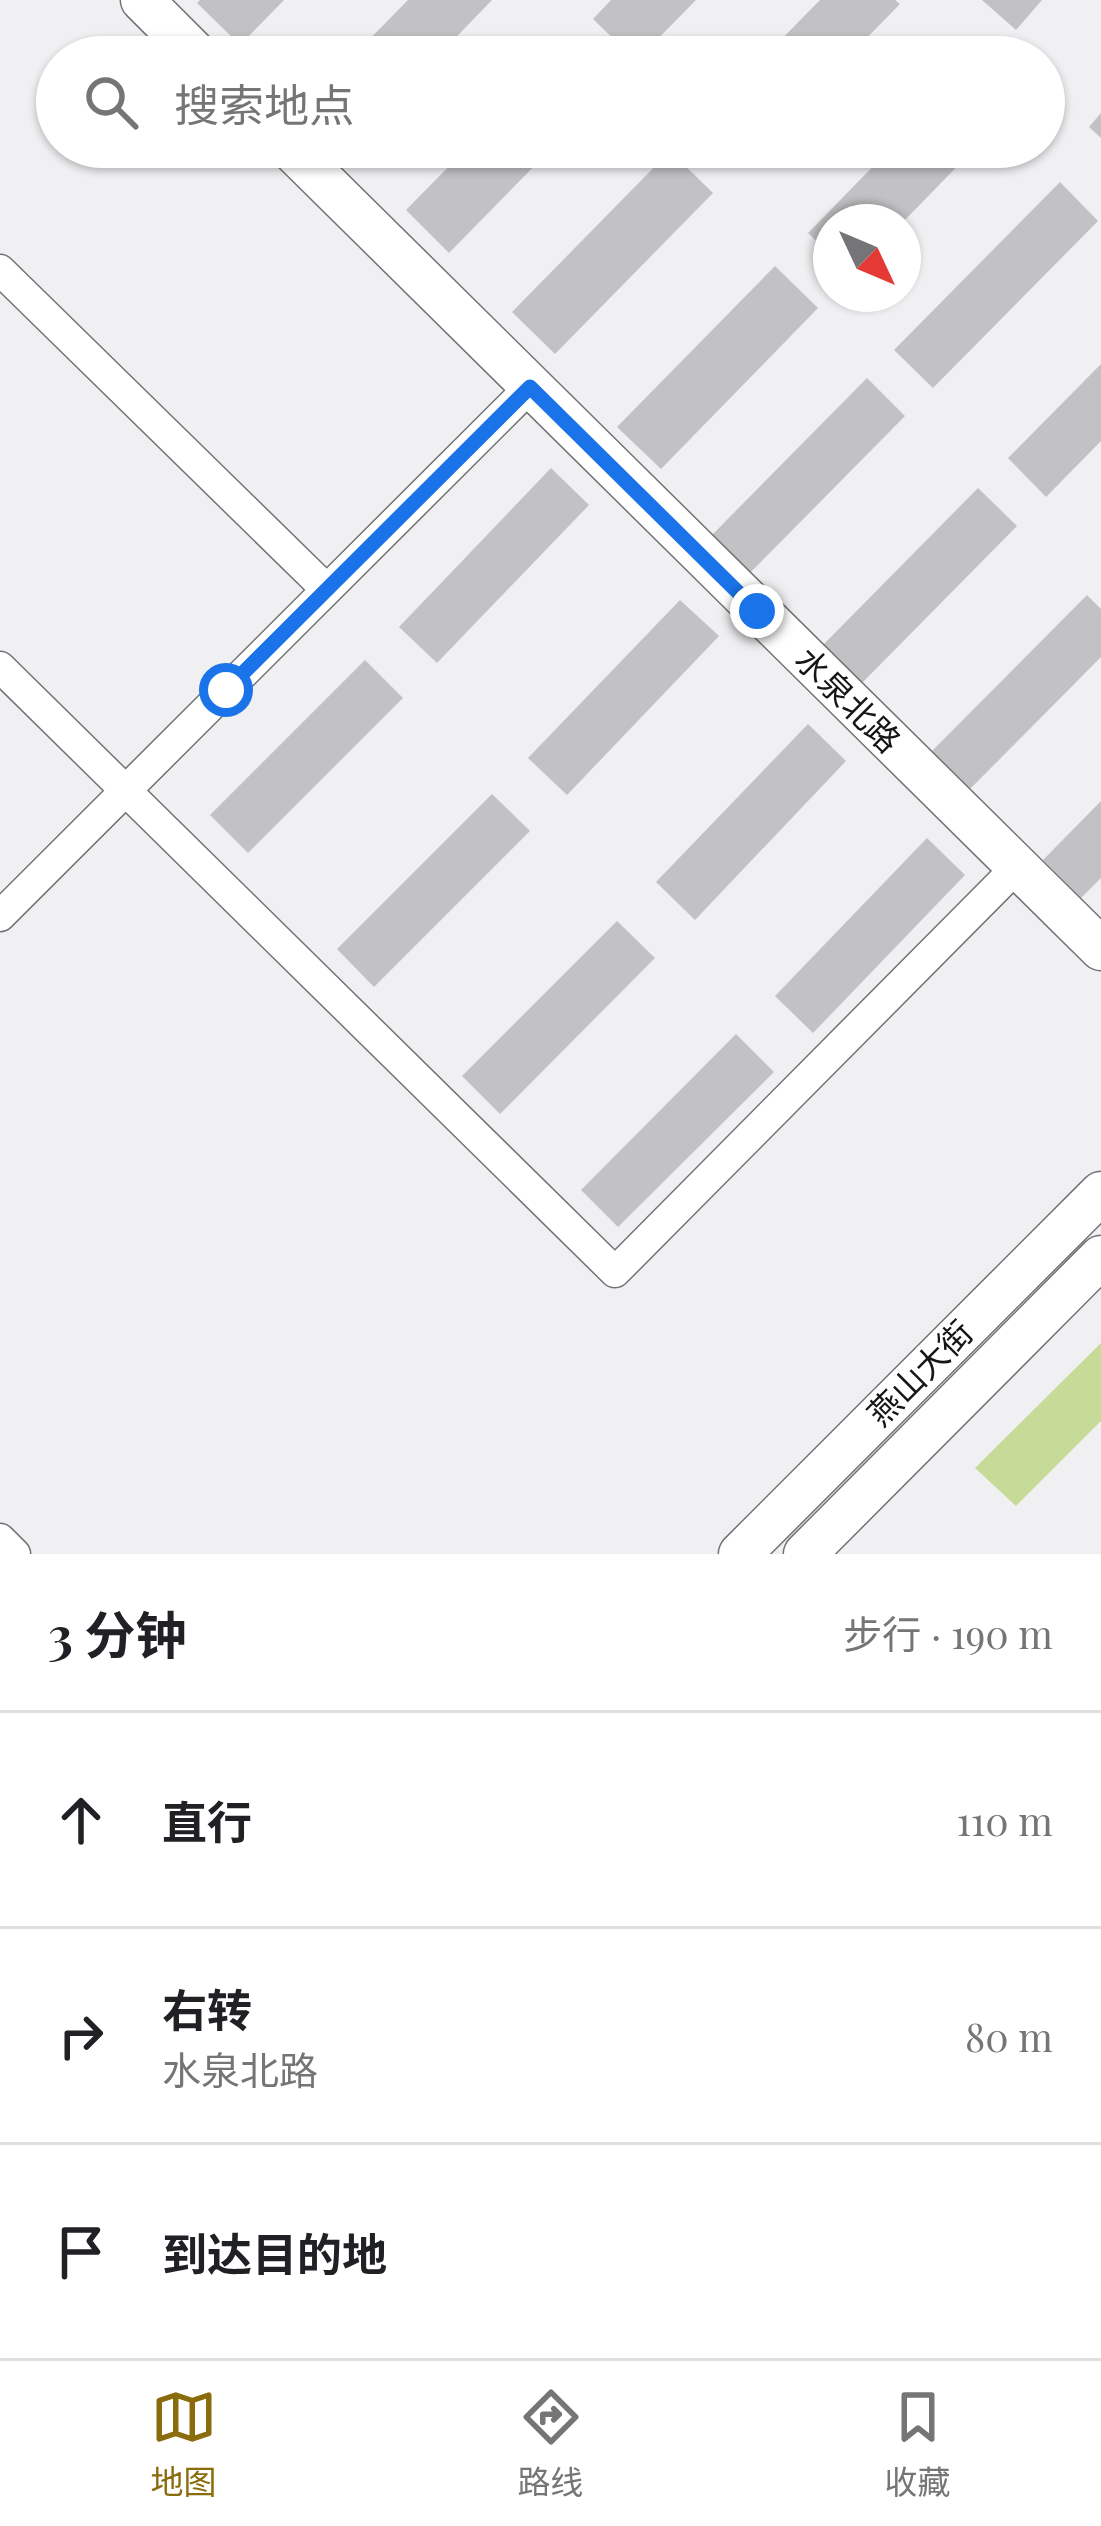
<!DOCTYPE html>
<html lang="zh">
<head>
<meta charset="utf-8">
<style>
	:root { --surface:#fff; --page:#f2f2f2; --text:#202124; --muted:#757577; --line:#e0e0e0; --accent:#8a6c0c }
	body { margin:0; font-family:"Playfair Display","Noto Sans SC",serif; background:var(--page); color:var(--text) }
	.compass { position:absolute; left:813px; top:204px; width:108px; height:108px; border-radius:50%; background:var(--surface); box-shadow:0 3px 9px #0004; rotate:134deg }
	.stop { position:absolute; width:36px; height:36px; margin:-27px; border:9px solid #1a73e8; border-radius:50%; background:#fff }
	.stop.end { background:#1a73e8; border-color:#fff; box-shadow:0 3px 12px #0008 }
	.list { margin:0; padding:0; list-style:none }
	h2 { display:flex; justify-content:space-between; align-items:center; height:156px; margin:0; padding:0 48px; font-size:51px }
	h2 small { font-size:39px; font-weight:400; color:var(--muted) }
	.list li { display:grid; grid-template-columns:78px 1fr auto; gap:36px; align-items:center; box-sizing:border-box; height:216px; padding:0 48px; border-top:3px solid var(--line) }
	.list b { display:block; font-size:45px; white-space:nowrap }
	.list p { margin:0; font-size:39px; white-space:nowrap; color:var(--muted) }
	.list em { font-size:39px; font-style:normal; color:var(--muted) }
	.icon { flex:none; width:66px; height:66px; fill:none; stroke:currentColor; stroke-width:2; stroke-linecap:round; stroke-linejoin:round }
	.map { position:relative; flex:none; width:1101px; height:1554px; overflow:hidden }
	.search { position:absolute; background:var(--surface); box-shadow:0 3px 9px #0004; left:36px; right:36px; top:36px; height:132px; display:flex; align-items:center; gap:30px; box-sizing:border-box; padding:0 42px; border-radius:66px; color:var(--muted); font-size:45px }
	.sheet { height:804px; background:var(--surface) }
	nav { display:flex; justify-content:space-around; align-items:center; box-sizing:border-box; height:168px; border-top:3px solid var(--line); background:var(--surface); font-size:33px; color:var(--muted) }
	nav a { display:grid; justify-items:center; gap:6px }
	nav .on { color:var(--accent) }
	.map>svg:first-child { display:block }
</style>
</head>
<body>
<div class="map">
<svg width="1101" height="1554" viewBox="0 0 1101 1554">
	<rect width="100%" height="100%" fill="#f0f0f2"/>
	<path fill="#c6db98" d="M1101 1343V1421L1016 1506 975 1468Z"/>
	<path fill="#c2c2c4" d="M200 0H284L240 45 197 3Z
		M408 0H492L437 57H352Z
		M611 0H696L640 57H632L593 19Z
		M820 0H895L900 4 848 57H764Z
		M982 0H1042L1016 30Z
		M1101 113V138L1089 127Z
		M468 147H553L449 253 406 210Z
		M723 147H760L742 166Z
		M892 147H976L903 222H831V255L808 233Z
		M670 151 713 193 555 354 512 312Z
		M1060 182 1098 221 933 388 894 350Z
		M775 266 818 308 661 469 617 427Z
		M1101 364V441L1046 497 1008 458Z
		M867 378 905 416 749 574 711 536Z
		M551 468 589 505 437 663 399 627Z
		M978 488 1017 526 861 684 822 646Z
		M1087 595 1101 609V657L969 790 931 752Z
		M680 600 719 636 567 795 528 758Z
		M365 660 403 698 248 853 210 815Z
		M808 724 846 761 695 920 656 882Z
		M492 794 530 831 374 987 337 949Z
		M1101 801V878L1081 898 1043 860Z
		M927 838 965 875 813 1033 775 996Z
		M617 921 655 958 500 1114 462 1076Z
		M736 1034 774 1072 618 1227 581 1190Z"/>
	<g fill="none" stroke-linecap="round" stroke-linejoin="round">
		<g stroke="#727374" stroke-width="33">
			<path id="street" d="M0 270 326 589
				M0 667 615 1272 1017 867
				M0 916 530 387
				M0 1539 15 1554"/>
		</g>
		<g stroke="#727374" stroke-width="45">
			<path id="secondary" d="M142 0 199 57
				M289 147 1101 949
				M740 1554 1101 1193
				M805 1554 1101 1257"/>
		</g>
		<use href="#street" stroke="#fff" stroke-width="30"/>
		<use href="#secondary" stroke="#fff" stroke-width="42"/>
	</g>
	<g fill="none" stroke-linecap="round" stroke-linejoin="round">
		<path stroke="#1a73e8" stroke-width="15" d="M226 690 530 387 757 611"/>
	</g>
	<g text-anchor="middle" stroke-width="9" stroke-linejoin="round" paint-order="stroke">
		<g font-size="33" fill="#161616" stroke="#fff">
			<text transform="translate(848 700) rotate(45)" y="12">水泉北路</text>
			<text transform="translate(920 1373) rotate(-45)" y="12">燕山大街</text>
		</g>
	</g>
</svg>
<svg class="compass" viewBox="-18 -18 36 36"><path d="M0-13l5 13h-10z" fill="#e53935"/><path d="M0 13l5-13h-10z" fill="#757577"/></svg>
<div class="stop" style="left:226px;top:690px"></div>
<div class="stop end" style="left:757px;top:611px"></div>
<div class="search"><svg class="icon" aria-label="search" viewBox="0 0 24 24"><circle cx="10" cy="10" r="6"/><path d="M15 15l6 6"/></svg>搜索地点</div>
</div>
<section class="sheet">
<h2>3 分钟<small>步行 · 190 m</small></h2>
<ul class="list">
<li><svg class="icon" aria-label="ahead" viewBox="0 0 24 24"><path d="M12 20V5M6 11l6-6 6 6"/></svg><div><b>直行</b></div><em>110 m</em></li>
<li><svg class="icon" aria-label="right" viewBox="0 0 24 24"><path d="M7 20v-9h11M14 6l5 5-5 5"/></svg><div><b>右转</b><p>水泉北路</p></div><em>80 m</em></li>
<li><svg class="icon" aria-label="arrive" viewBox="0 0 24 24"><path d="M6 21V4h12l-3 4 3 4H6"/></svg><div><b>到达目的地</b></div></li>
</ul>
</section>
<nav>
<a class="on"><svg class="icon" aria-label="map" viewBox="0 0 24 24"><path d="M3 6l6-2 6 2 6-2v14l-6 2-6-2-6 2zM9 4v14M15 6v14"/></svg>地图</a>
<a><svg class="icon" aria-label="directions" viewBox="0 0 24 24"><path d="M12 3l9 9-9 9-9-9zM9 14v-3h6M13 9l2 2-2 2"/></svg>路线</a>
<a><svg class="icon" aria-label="saved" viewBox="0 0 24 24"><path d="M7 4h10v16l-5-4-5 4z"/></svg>收藏</a>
</nav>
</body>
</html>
